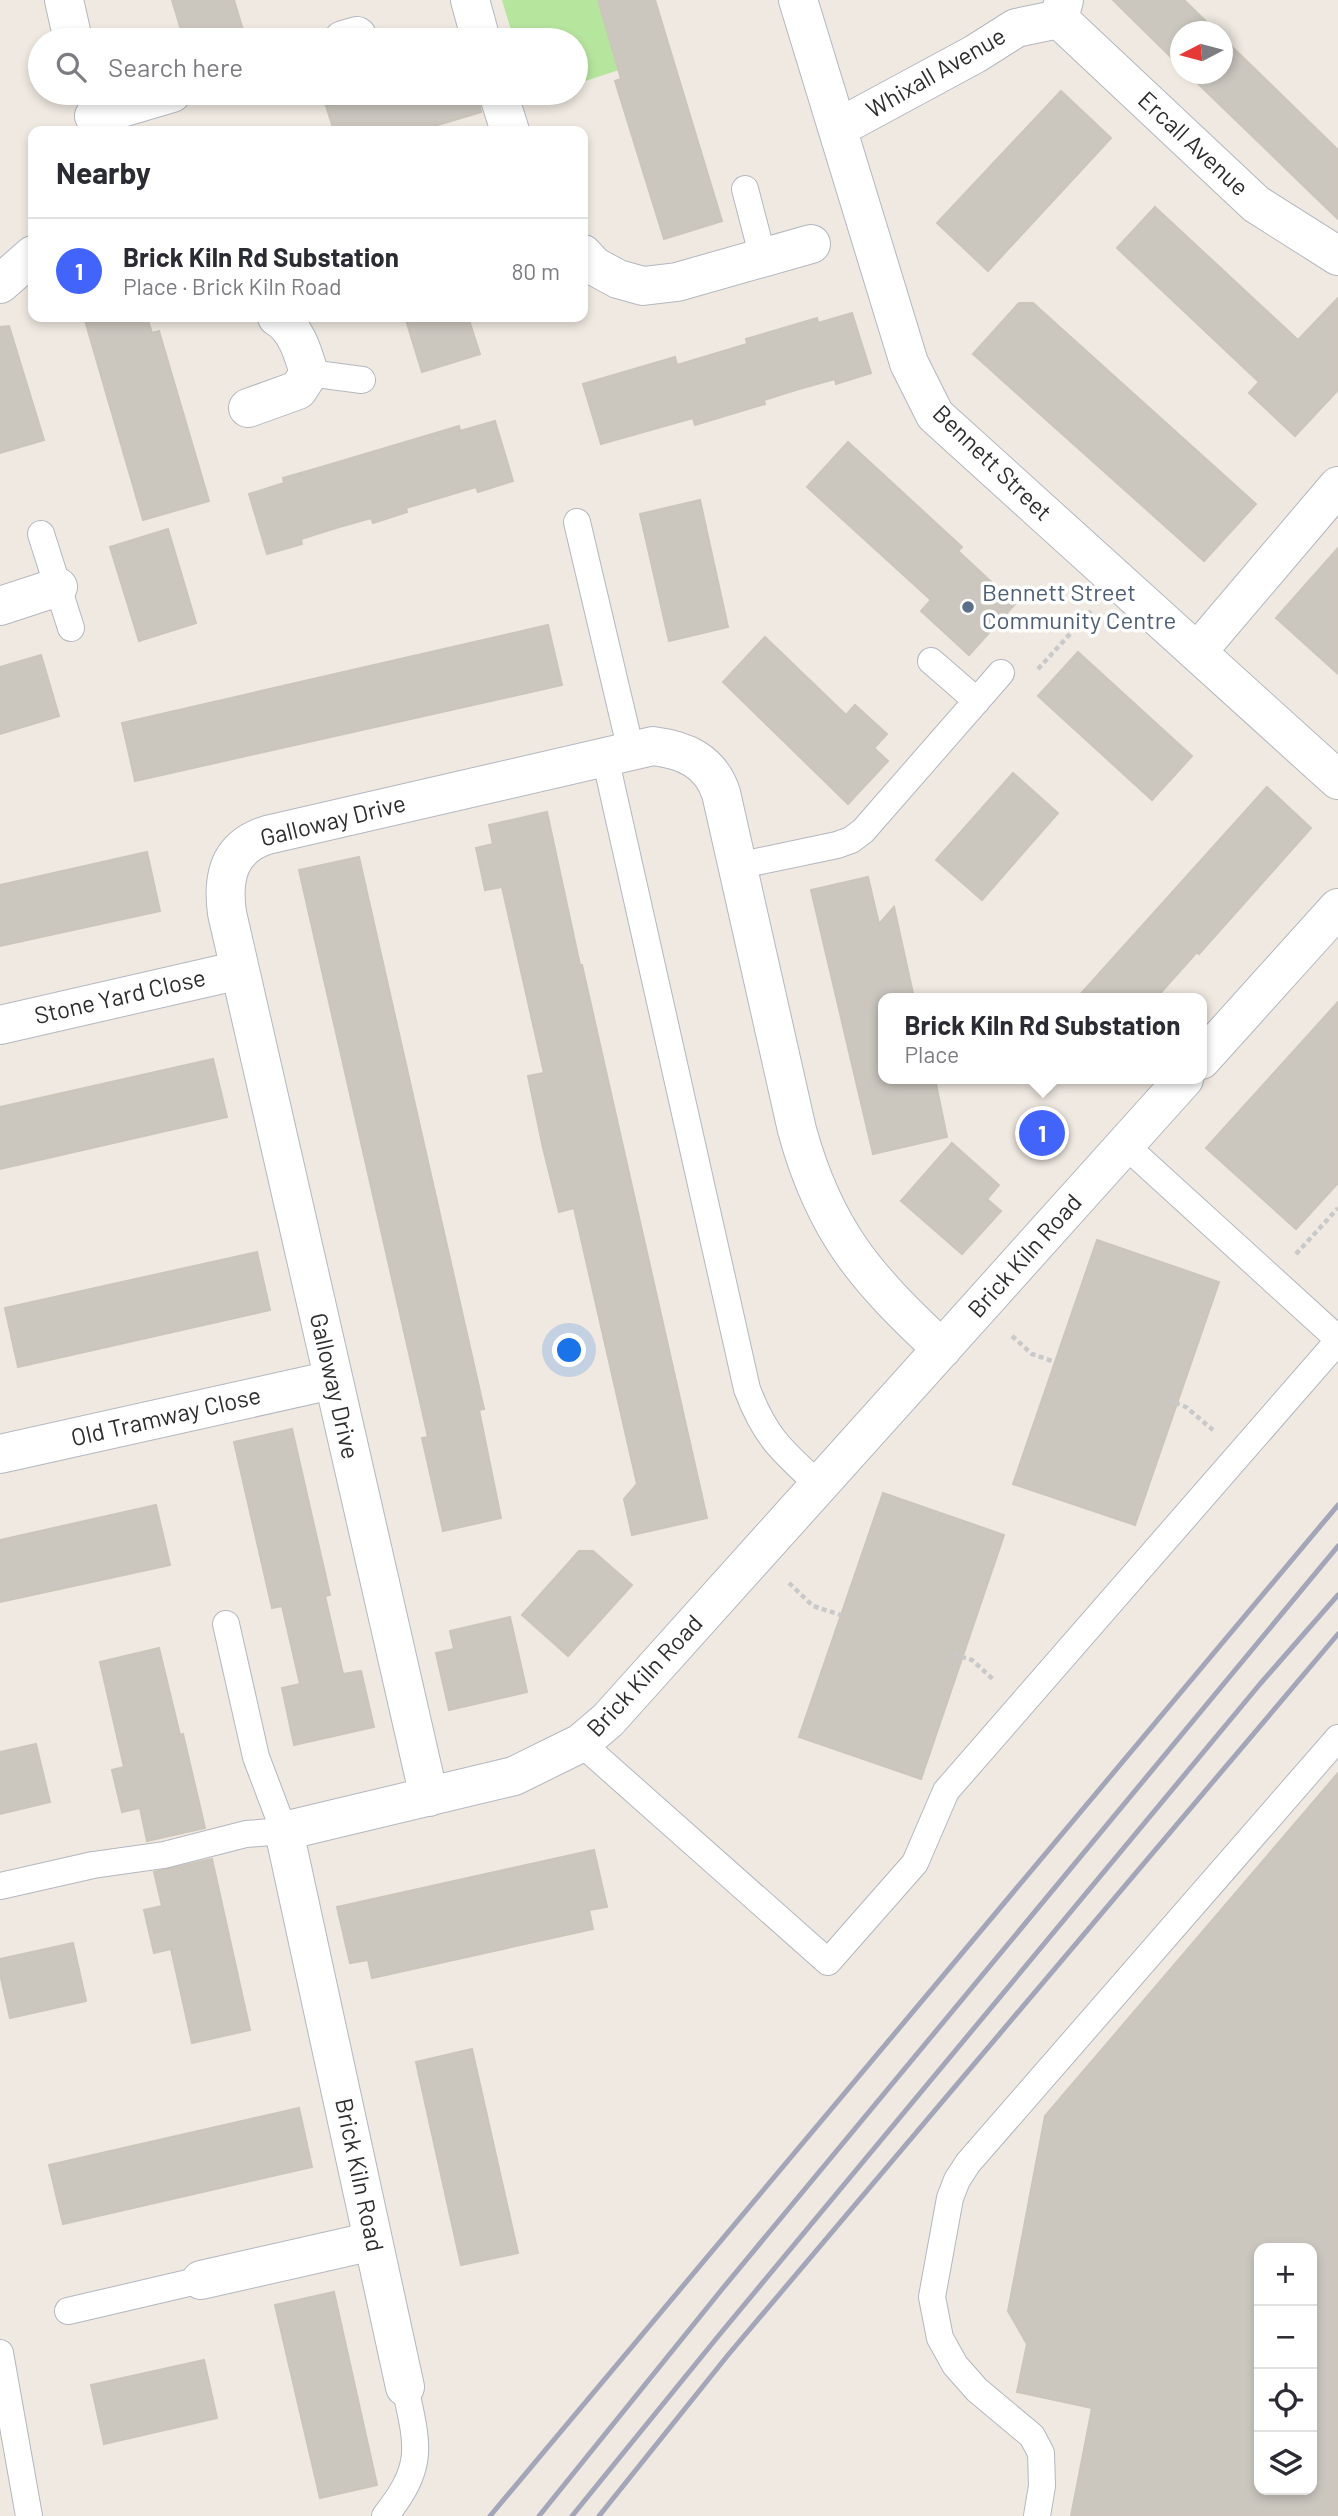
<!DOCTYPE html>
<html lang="en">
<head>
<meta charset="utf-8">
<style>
	:root { --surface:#fff; --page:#f7f7f7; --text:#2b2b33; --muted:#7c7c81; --line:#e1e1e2; --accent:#4264fb }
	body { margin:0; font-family:Barlow,sans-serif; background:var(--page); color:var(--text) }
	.controls { position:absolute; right:21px; bottom:21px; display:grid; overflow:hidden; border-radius:14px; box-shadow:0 4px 10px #0003 }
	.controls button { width:63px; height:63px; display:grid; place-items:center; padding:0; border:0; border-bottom:2px solid var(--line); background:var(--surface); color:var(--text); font:35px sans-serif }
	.compass { position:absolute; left:1170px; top:21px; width:63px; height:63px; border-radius:50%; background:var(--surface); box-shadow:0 4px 10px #0003; rotate:264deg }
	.you { position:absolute; left:570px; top:1351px; width:24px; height:24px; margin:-18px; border:5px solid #fff; border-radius:50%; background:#1a73e8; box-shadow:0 0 0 10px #1a73e833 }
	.badge { display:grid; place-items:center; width:46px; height:46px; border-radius:50%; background:var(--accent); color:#fff; font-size:23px; font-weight:700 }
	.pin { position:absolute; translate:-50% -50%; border:4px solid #fff; box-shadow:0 2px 7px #0006 }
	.popup { position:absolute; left:878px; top:993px; width:329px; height:91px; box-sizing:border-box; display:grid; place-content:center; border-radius:14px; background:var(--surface); filter:drop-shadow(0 2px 5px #0005); font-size:23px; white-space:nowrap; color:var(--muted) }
	.popup b { font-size:26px; color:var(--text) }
	.popup::after { content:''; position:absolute; left:50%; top:100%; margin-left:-14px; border:14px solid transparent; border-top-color:var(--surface) }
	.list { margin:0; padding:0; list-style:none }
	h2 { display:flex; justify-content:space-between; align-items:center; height:91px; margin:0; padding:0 28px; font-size:30px }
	h2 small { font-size:23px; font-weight:400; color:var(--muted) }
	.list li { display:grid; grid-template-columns:46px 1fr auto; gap:21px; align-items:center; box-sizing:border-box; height:105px; padding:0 28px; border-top:2px solid var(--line) }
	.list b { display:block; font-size:26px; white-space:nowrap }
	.list p { margin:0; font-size:23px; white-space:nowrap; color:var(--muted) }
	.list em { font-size:23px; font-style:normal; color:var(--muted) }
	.icon { flex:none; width:38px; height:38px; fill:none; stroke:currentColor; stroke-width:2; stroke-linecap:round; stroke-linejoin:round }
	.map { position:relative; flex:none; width:1338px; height:2516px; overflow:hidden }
	.search { position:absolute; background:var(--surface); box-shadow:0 4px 10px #0003; left:28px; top:28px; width:560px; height:77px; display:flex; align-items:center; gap:18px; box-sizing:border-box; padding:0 24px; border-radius:38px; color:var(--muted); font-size:26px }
	.panel { position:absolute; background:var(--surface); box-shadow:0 4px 10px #0003; left:28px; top:126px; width:560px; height:196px; border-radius:14px }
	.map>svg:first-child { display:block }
</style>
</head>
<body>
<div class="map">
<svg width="1338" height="2516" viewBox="0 0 1338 2516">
	<rect width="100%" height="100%" fill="#efe9e1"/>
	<path fill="#b6e59e" d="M502 0H597L619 70 576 84V40H514Z"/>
	<path fill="#cbc7bf" stroke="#cbc5ba" stroke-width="2" fill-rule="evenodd" d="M172 0H234L246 40H184Z
		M598 0H655L722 221 664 239 615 81 621 79Z
		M1113 0H1184L1217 32H1180V66Z
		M1222 37 1338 150V219L1188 74H1222Z
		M1061 91 1111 138 988 271 937 223Z
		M322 93H477L481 112 418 131H334Z
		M1155 207 1298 340 1338 298V390L1295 436 1249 393 1259 382 1117 248Z
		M1019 303H1033L1256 504 1204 561 973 354Z
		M852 313 871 373 836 384 835 379 799 389 764 400 765 404 695 425 693 418 601 444 583 384 675 357 677 365 747 344 746 339 817 318 818 323Z
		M84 317H147L152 333 159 331 209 501 143 520Z
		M405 317H468L480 354 422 372Z
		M9 326 44 440 0 453V327Z
		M495 421 513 481 478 492 476 487 406 508 407 512 373 523 371 518 336 528 301 539 302 544 267 554 249 494 284 483 283 478 318 468 459 426 460 431Z
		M848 442 962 547 958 551 1015 604 969 655 921 611 931 600 807 487Z
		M700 500 728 627 669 641 640 514Z
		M168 529 196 623 139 641 110 547Z
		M1338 548V674L1276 618Z
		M548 625 562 685 135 781 122 723Z
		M765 637 846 715 855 705 887 734 874 748 888 761 848 804 723 682Z
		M1078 652 1192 756 1152 800 1038 696Z
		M41 655 59 716 0 734V667Z
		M1013 773 1058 813 982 900 936 860Z
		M1267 787 1311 828 1199 954 1197 952 1156 998H1077Z
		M547 812 580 965H582L707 1518 632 1535 624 1499 637 1484 574 1208 559 1212 543 1148 528 1076 544 1073 502 887 485 890 476 848 493 844 489 825Z
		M147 852 160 911 0 946V885Z
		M359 857 484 1409 479 1410 501 1518 443 1531 422 1438 428 1437 299 870Z
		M868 877 879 924 894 907 914 998H883V1079H935L947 1137 873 1154 811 890Z
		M1338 1002V1183L1296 1229 1206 1148Z
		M213 1059 227 1117 0 1169V1107Z
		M952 1143 999 1185 987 1199 1001 1211 962 1254 901 1201Z
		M1097 1240 1219 1282 1135 1525 1013 1484Z
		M257 1252 270 1310 18 1367 5 1308Z
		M292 1429 330 1595 325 1596 343 1674 361 1671 374 1727 294 1745 282 1688 300 1684 282 1606 272 1608 234 1442Z
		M883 1493 1004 1535 921 1779 799 1737Z
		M156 1505 170 1565 0 1602V1540Z
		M579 1551H593L632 1585 568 1656 522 1615Z
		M510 1617 527 1692 449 1710 436 1653 454 1649 450 1631Z
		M159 1648 180 1735 183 1734 205 1828 147 1841 140 1808 122 1812 112 1770 124 1767 100 1662Z
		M36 1744 50 1802 0 1814V1752Z
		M1338 1773V2516H1071L1092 2408 1017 2392 1027 2344 1008 2311 1045 2116ZM1259 2248H1312V2490H1259Z
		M594 1850 607 1907 589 1910 593 1929 372 1978 368 1960 350 1963 337 1907Z
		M212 1859 250 2030 192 2043 171 1949 154 1953 144 1910 162 1906 154 1872Z
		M73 1943 86 2001 10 2018 0 1974V1959Z
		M472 2049 518 2253 461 2265 416 2062Z
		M299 2108 312 2167 63 2224 49 2165Z
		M334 2292 377 2485 320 2498 275 2305Z
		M204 2360 217 2418 104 2444 91 2385Z"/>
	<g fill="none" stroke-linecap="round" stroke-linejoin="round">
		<g stroke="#b4b7c1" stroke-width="28">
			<path id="service" d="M745 189 763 258
				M309 373 362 380
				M577 522 631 751
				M41 534 71 628
				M931 661 977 701
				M605 757 747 1389C765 1437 782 1451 819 1485
				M737 866 837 845 851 840 863 831 1001 673
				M1125 1145 1338 1339
				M581 1743 828 1962 915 1863 946 1791 1338 1341
				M0 1886 93 1865 164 1855 246 1834 284 1831 256 1757 226 1624
				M68 2311 201 2280
				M0 2353 29 2516
				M385 2516C425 2466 418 2446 405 2387
				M1037 2516 1042 2486 1041 2453 1032 2436 977 2390 955 2365 940 2338 932 2297 950 2198 957 2180 968 2163 1338 1738"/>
		</g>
		<g stroke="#b4b7c1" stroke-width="40">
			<path id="minor" d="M64 0 73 40
				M470 0 481 40
				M1059 19 1256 204 1338 256
				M343 40 357 36
				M498 93 510 131
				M94 116 172 93
				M838 128 975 54 1016 28 1059 19 1064 0
				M583 254 594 266 618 279 643 286 677 282 811 244
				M0 284 33 255
				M248 408 298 390 309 373C303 353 296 328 277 317
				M0 606 58 587
				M1197 652 1338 486
				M0 1025 240 970
				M1201 1060 1338 908
				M0 1454 332 1380
				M429 1797 227 913C222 877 229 847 267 835L653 746C685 750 710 761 721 793L797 1130C825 1232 866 1278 942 1349
				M201 2280 373 2241
				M405 2387 284 1831 514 1776 581 1743 608 1720 1184 1079"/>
		</g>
		<g stroke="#b4b7c1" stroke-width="40">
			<path id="tertiary" d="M798 0 909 363 935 415 1338 780"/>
		</g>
		<path stroke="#c9c9c9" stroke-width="4.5" stroke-dasharray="5 3.5" stroke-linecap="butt" d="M1038 669 1091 611
			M1296 1254 1338 1208
			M1012 1336 1032 1354 1055 1362
			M1167 1400 1186 1407 1213 1430
			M789 1583 813 1606 841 1615
			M953 1654 972 1660 995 1681"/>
		<use href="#service" stroke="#fff" stroke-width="26"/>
		<use href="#minor" stroke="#fff" stroke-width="38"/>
		<use href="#tertiary" stroke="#fff" stroke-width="38"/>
		<path stroke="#a3a6b8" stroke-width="5" d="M490 2516 1338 1505
			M539 2516 723 2288 1338 1546
			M572 2516 720 2334 1260 1684 1338 1595
			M599 2516 728 2355 1338 1634"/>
	</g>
	<circle fill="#5c6f8a" stroke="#fff" stroke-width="2.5" cx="968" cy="607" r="7"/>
	<g text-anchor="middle" stroke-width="7" stroke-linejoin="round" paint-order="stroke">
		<g font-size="24" fill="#2e2e2e" stroke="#fff">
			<text transform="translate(936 73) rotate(-30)" y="8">Whixall Avenue</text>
			<text transform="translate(1193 144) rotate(43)" y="8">Ercall Avenue</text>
			<text transform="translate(992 463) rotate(44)" y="8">Bennett Street</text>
			<text transform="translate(333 821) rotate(-14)" y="8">Galloway Drive</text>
			<text transform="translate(120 997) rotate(-13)" y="8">Stone Yard Close</text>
			<text transform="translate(1025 1256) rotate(-48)" y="8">Brick Kiln Road</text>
			<text transform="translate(334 1386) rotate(77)" y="8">Galloway Drive</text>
			<text transform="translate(166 1417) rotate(-13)" y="8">Old Tramway Close</text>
			<text transform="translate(645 1676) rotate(-47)" y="8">Brick Kiln Road</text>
			<text transform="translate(359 2175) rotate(78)" y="8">Brick Kiln Road</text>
		</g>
		<g font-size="24" fill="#4e5e75" stroke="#fff" text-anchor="start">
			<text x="982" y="601">Bennett Street<tspan x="982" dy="28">Community Centre</tspan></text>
		</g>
	</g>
</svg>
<div class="controls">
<button>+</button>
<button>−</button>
<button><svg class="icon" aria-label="locate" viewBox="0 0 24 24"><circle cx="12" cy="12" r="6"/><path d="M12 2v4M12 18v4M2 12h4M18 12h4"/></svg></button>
<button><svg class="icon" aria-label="layers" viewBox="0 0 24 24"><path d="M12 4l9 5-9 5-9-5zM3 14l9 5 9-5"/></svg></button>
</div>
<svg class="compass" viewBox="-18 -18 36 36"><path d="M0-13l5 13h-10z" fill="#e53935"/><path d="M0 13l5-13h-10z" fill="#7c7c81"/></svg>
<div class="you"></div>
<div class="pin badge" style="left:1042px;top:1133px">1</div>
<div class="popup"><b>Brick Kiln Rd Substation</b>Place</div>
<div class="search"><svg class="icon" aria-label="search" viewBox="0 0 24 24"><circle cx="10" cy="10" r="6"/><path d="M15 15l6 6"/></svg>Search here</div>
<section class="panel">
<h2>Nearby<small></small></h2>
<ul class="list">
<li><span class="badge">1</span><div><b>Brick Kiln Rd Substation</b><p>Place · Brick Kiln Road</p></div><em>80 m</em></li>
</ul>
</section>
</div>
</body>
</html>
